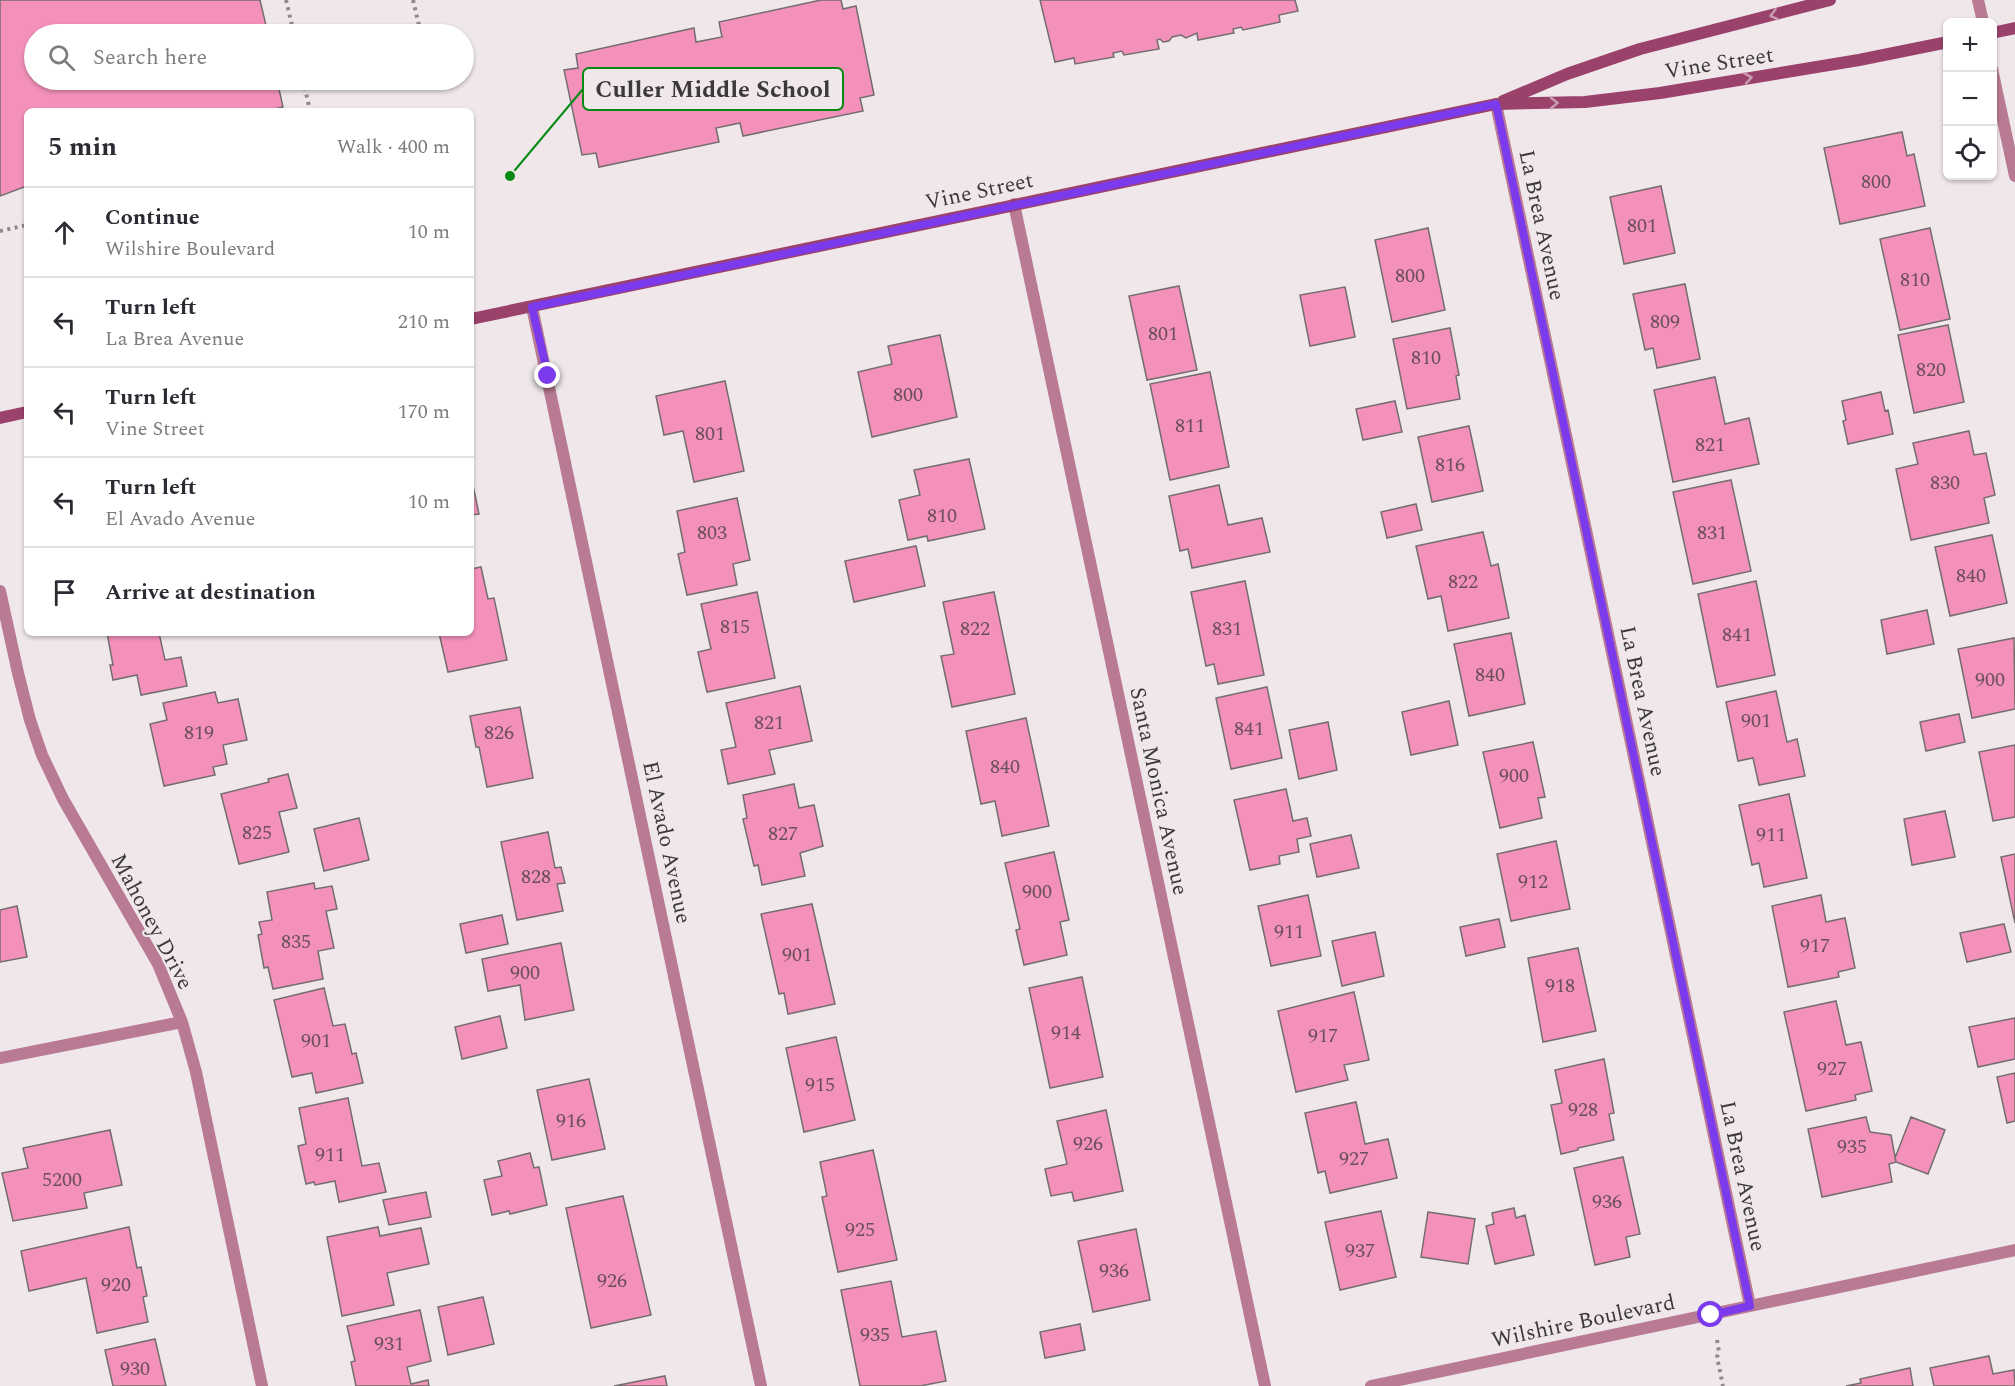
<!DOCTYPE html>
<html lang="en">
<head>
<meta charset="utf-8">
<style>
	:root { --surface:#fff; --page:#f2f2f3; --text:#2b2b33; --muted:#7c7c81; --line:#e1e1e2 }
	body { margin:0; font-family:Spectral,serif; background:var(--page); color:var(--text) }
	.controls { position:absolute; right:18px; top:18px; display:grid; overflow:hidden; border-radius:9px; box-shadow:0 2px 4px #0004 }
	.controls button { width:54px; height:54px; display:grid; place-items:center; padding:0; border:0; border-bottom:2px solid var(--line); background:var(--surface); color:var(--text); font:30px sans-serif }
	.stop { position:absolute; width:18px; height:18px; margin:-14px; border:4px solid #7c3aed; border-radius:50%; background:#fff }
	.stop.end { background:#7c3aed; border-color:#fff; box-shadow:0 2px 6px #0008 }
	.list { margin:0; padding:0; list-style:none }
	h2 { display:flex; justify-content:space-between; align-items:center; height:78px; margin:0; padding:0 24px; font-size:26px }
	h2 small { font-size:20px; font-weight:400; color:var(--muted) }
	.list li { display:grid; grid-template-columns:39px 1fr auto; gap:18px; align-items:center; box-sizing:border-box; height:90px; padding:0 24px; border-top:2px solid var(--line) }
	.list b { display:block; font-size:22px; white-space:nowrap }
	.list p { margin:0; font-size:20px; white-space:nowrap; color:var(--muted) }
	.list em { font-size:20px; font-style:normal; color:var(--muted) }
	.icon { flex:none; width:33px; height:33px; fill:none; stroke:currentColor; stroke-width:2; stroke-linecap:round; stroke-linejoin:round }
	.map { position:relative; flex:none; width:2015px; height:1386px; overflow:hidden }
	.search { position:absolute; background:var(--surface); box-shadow:0 2px 4px #0004; left:24px; top:24px; width:450px; height:66px; display:flex; align-items:center; gap:15px; box-sizing:border-box; padding:0 21px; border-radius:33px; color:var(--muted); font-size:22px }
	.panel { position:absolute; background:var(--surface); box-shadow:0 2px 4px #0004; left:24px; top:108px; width:450px; height:528px; border-radius:9px }
	.map>svg:first-child { display:block }
</style>
</head>
<body>
<div class="map">
<svg width="2015" height="1386" viewBox="0 0 2015 1386">
	<rect width="100%" height="100%" fill="#efe7ea"/>
	<path fill="#f491bb" stroke="#746d6f" stroke-width="1.5" d="M0 0H260L268 34H34V80H277L283 107 265 111H27V186L0 196Z
		M821 0H841L843 9 856 6 874 95 860 98 863 111 743 136 740 123 716 128 719 142 599 167 596 153 582 155 564 70 578 68 576 54 694 28 696 42 722 37 719 22Z
		M1040 0H1295L1298 11 1279 15 1280 22 1243 30 1241 27 1233 29 1234 33 1198 40 1197 33 1186 38 1181 35 1172 37 1169 41 1163 42 1160 39 1157 40 1159 49 1124 55 1122 51 1113 53 1114 57 1075 64 1074 58 1055 62Z
		M1902 132 1907 156 1914 154 1925 206 1840 224 1824 148Z
		M1661 186 1675 253 1624 264 1610 197Z
		M1428 228 1445 310 1392 322 1375 240Z
		M1930 228 1950 319 1900 330 1880 239Z
		M1685 284 1700 359 1657 368 1653 348 1645 350 1633 294Z
		M1179 286 1197 370 1147 380 1129 296Z
		M1345 287 1355 337 1310 346 1300 295Z
		M1948 325 1964 402 1914 413 1898 335Z
		M1450 328 1459 375 1456 376 1460 399 1407 409 1393 339Z
		M940 335 957 417 872 437 858 372 892 364 888 346Z
		M1210 372 1229 467 1170 480 1150 384Z
		M1715 377 1725 424 1749 418 1759 464 1673 482 1654 390Z
		M725 381 744 471 694 482 683 431 664 435 656 396Z
		M1881 392 1885 411 1888 410 1893 434 1848 444 1843 421 1846 420 1842 401Z
		M1395 401 1402 432 1363 440 1356 409Z
		M1469 426 1483 491 1432 502 1418 437Z
		M1969 431 1974 455 1986 453 1995 495 1984 498 1989 523 1911 540 1896 469 1918 464 1913 443Z
		M969 459 985 529 928 541 927 536 908 540 899 500 920 495 914 470Z
		M471 476 479 514 471 515Z
		M1731 480 1751 571 1693 584 1673 492Z
		M1219 485 1228 525 1262 518 1270 552 1192 568 1188 549 1180 551 1169 496Z
		M737 498 750 560 733 564 737 585 687 595 678 554 685 552 677 511Z
		M1416 504 1422 530 1387 538 1381 512Z
		M1483 532 1491 566 1498 564 1509 618 1448 631 1441 596 1428 599 1416 546Z
		M1992 535 2007 603 1950 616 1935 547Z
		M916 546 925 586 854 602 845 561Z
		M481 567 488 599 494 598 507 660 448 672 439 633H471V569Z
		M1245 581 1264 675 1218 684 1214 664 1206 666 1191 592Z
		M1756 581 1775 675 1717 687 1698 594Z
		M757 592 775 678 707 692 698 652 711 649 701 604Z
		M994 592 1015 694 952 707 941 656 954 654 943 602Z
		M1927 610 1934 644 1887 654 1881 620Z
		M107 633H159L165 660 181 657 187 686 141 695 137 675 113 680 110 665H113Z
		M1511 633 1525 704 1469 716 1454 644Z
		M2014 638 2015 709 1972 718 1958 649Z
		M800 686 812 741 769 750 775 774 728 784 721 750 736 747 726 703Z
		M1267 687 1282 758 1231 769 1216 698Z
		M1776 691 1787 742 1797 739 1805 776 1759 785 1753 758 1738 761 1726 702Z
		M215 692 218 703 238 699 247 740 223 745 227 764 213 767 215 775 164 786 150 724 167 720 163 703Z
		M1449 701 1458 745 1411 755 1402 712Z
		M520 707 533 778 487 787 479 747H476L470 716Z
		M1959 714 1965 742 1926 751 1920 722Z
		M1026 718 1049 826 1002 836 995 801 981 804 966 731Z
		M1328 722 1337 770 1299 779 1289 730Z
		M1533 742 1545 797 1538 798 1542 818 1500 828 1483 752Z
		M2015 745V817L1993 821 1979 752Z
		M288 774 297 808 279 812 289 852 239 864 221 794 269 782 268 779Z
		M794 784 799 808 814 805 823 846 800 853 805 876 762 885 758 865 754 866 743 819 747 818 743 795Z
		M1286 789 1293 821 1307 818 1311 836 1297 839 1299 852 1279 856 1280 864 1250 870 1234 800Z
		M1789 794 1807 878 1764 887 1759 863 1752 865 1739 805Z
		M1945 811 1955 857 1912 865 1904 819Z
		M359 818 369 860 324 871 314 829Z
		M548 832 555 868 561 867 565 883 557 884 563 911 517 920 501 842Z
		M1351 835 1359 868 1317 877 1310 844Z
		M1556 841 1570 909 1511 921 1497 854Z
		M1054 852 1069 920 1060 922 1067 955 1024 965 1016 930 1020 929 1005 863Z
		M2015 854V923L2001 857Z
		M314 883 315 889 332 886 337 909 326 911 334 948 318 951 323 979 273 989 268 967 264 968 258 935 262 934 259 922 272 920 267 892Z
		M1308 895 1321 956 1271 966 1258 906Z
		M1821 895 1826 922 1845 918 1855 968 1838 972 1839 977 1788 987 1772 906Z
		M812 904 835 1004 788 1014 784 993 779 994 761 914Z
		M17 906 27 957 0 962V910Z
		M502 915 508 944 466 953 460 924Z
		M1499 919 1505 947 1466 956 1460 927Z
		M2004 924 2011 952 1967 962 1960 933Z
		M1375 932 1384 976 1342 986 1332 941Z
		M561 943 574 1010 525 1020 520 985 488 991 482 959Z
		M1578 948 1596 1031 1543 1042 1528 958Z
		M1082 977 1103 1077 1050 1088 1029 988Z
		M324 988 333 1026 345 1024 352 1054 356 1053 363 1083 316 1093 312 1073 292 1077 274 1000Z
		M1354 992 1369 1060 1344 1065 1348 1080 1296 1092 1278 1011Z
		M1836 1001 1846 1045 1861 1042 1872 1091 1855 1095 1856 1100 1806 1111 1784 1012Z
		M500 1016 507 1048 462 1059 455 1027Z
		M2015 1018V1059L1978 1067 1969 1027Z
		M836 1037 855 1120 804 1132 786 1048Z
		M1604 1059 1614 1113 1609 1114 1614 1140 1578 1148V1150L1561 1154 1551 1105 1562 1103 1555 1070Z
		M2015 1073V1121L2007 1123 1997 1077Z
		M589 1079 605 1149 552 1160 537 1090Z
		M348 1098 362 1166 379 1163 386 1192 339 1202 335 1181 315 1185 314 1182 306 1184 298 1146 306 1144 299 1108Z
		M1356 1102 1365 1144 1388 1139 1397 1178 1330 1193 1325 1171 1318 1173 1305 1113Z
		M1106 1110 1123 1191 1074 1201 1072 1192 1051 1196 1045 1169 1067 1164 1057 1121Z
		M1866 1117 1870 1132 1891 1135 1896 1162 1889 1164 1892 1182 1822 1197 1808 1129Z
		M1911 1117 1945 1130 1928 1174 1896 1162 1895 1158Z
		M110 1130 122 1185 84 1193 87 1208 13 1221 2 1173 28 1168 23 1148Z
		M873 1150 897 1260 838 1272 822 1197 827 1196 820 1162Z
		M530 1153 534 1168 539 1167 547 1205 510 1214 509 1211 492 1215 484 1180 502 1176 498 1161Z
		M1623 1157 1640 1234 1626 1237 1630 1257 1595 1265 1574 1168Z
		M426 1192 431 1217 389 1225 383 1200Z
		M623 1196 651 1315 591 1328 566 1208Z
		M1514 1208 1516 1218 1525 1215 1534 1255 1495 1264 1486 1226 1494 1224 1492 1213Z
		M1381 1211 1396 1277 1340 1290 1325 1222Z
		M1428 1212 1475 1219 1468 1264 1421 1257Z
		M129 1227 137 1268 141 1267 147 1296 143 1297 148 1322 97 1333 86 1278 29 1291 21 1251Z
		M378 1227 380 1236 421 1228 429 1264 387 1273 394 1305 342 1316 327 1237Z
		M1136 1229 1150 1300 1093 1312 1078 1241Z
		M891 1281 902 1337 936 1331 946 1381 920 1386H860L841 1290Z
		M483 1297 494 1344 448 1355 438 1307Z
		M420 1310 431 1361 407 1367 411 1384 428 1380 429 1386H356L351 1362 355 1361 347 1326Z
		M1080 1324 1085 1350 1045 1358 1040 1332Z
		M155 1339 166 1386H113L105 1350Z
		M1989 1356 1993 1374 2014 1370 2015 1386H1934L1930 1368Z
		M1910 1368 1913 1386H1846L1861 1383 1860 1379Z
		M665 1376 667 1386H614Z"/>
	<g fill="none" stroke-linecap="round" stroke-linejoin="round">
		<path stroke="#8f898c" stroke-width="4" stroke-dasharray="3 4.5" stroke-linecap="butt" d="M286 0 294 34
			M413 0 421 34
			M303 80 309 106 312 111
			M430 80H431
			M0 231 27 225
			M1717 1340 1719 1352 1717 1357 1723 1386"/>
		<path stroke="#b97a94" stroke-width="12" d="M1978 0 1983 22
			M1992 69 2015 176
			M1496 104 1750 1306
			M1014 204 1265 1386
			M532 307 761 1386
			M0 591 18 673 30 720 42 755 63 799 158 964 182 1022 196 1072 262 1386
			M0 1058 182 1022
			M1371 1386 2015 1250"/>
		<path stroke="#9b426c" stroke-width="12" d="M1992 33 2015 28
			M1503 101 1567 74 1640 49 1830 0
			M471 319 1496 104 1585 102 1660 93 1859 60 1948 42
			M0 418 27 412"/>
	</g>
	<defs><path id="oneway-chevron" d="M-2-3.5L2.5 0L-2 3.5" fill="none" stroke-width="1.6" stroke-linecap="round" stroke-linejoin="round" transform="scale(1.5)"/></defs>
	<g stroke="#c99db1">
		<use href="#oneway-chevron" transform="translate(1774 15) rotate(166)"/>
		<use href="#oneway-chevron" transform="translate(1748 78) rotate(-9)"/>
		<use href="#oneway-chevron" transform="translate(1554 103) rotate(-1)"/>
	</g>
	<g fill="none" stroke-linecap="round" stroke-linejoin="round">
		<path stroke="#7c3aed" stroke-width="8" d="M548 376 532 307 1496 104 1750 1306 1711 1315"/>
	</g>
	<g text-anchor="middle" stroke-width="4.5" stroke-linejoin="round" paint-order="stroke">
		<g font-size="20" fill="#6b4f5b">
			<text x="1876" y="188">800</text>
			<text x="1642" y="232">801</text>
			<text x="1410" y="282">800</text>
			<text x="1915" y="286">810</text>
			<text x="1665" y="328">809</text>
			<text x="1163" y="340">801</text>
			<text x="1426" y="364">810</text>
			<text x="1931" y="376">820</text>
			<text x="908" y="401">800</text>
			<text x="1190" y="432">811</text>
			<text x="710" y="440">801</text>
			<text x="1710" y="451">821</text>
			<text x="1450" y="471">816</text>
			<text x="1945" y="489">830</text>
			<text x="942" y="522">810</text>
			<text x="712" y="539">803</text>
			<text x="1712" y="539">831</text>
			<text x="1971" y="582">840</text>
			<text x="1463" y="588">822</text>
			<text x="735" y="633">815</text>
			<text x="975" y="635">822</text>
			<text x="1227" y="635">831</text>
			<text x="1737" y="641">841</text>
			<text x="1490" y="681">840</text>
			<text x="1990" y="686">900</text>
			<text x="1756" y="727">901</text>
			<text x="769" y="729">821</text>
			<text x="1249" y="735">841</text>
			<text x="199" y="739">819</text>
			<text x="499" y="739">826</text>
			<text x="1005" y="773">840</text>
			<text x="1514" y="782">900</text>
			<text x="257" y="839">825</text>
			<text x="783" y="840">827</text>
			<text x="1771" y="841">911</text>
			<text x="536" y="883">828</text>
			<text x="1533" y="888">912</text>
			<text x="1037" y="898">900</text>
			<text x="1289" y="938">911</text>
			<text x="296" y="948">835</text>
			<text x="1815" y="952">917</text>
			<text x="797" y="961">901</text>
			<text x="525" y="979">900</text>
			<text x="1560" y="992">918</text>
			<text x="1066" y="1039">914</text>
			<text x="1323" y="1042">917</text>
			<text x="316" y="1047">901</text>
			<text x="1832" y="1075">927</text>
			<text x="820" y="1091">915</text>
			<text x="1583" y="1116">928</text>
			<text x="571" y="1127">916</text>
			<text x="1088" y="1150">926</text>
			<text x="1852" y="1153">935</text>
			<text x="330" y="1161">911</text>
			<text x="1354" y="1165">927</text>
			<text x="62" y="1186">5200</text>
			<text x="1607" y="1208">936</text>
			<text x="860" y="1236">925</text>
			<text x="1360" y="1257">937</text>
			<text x="1114" y="1277">936</text>
			<text x="612" y="1287">926</text>
			<text x="116" y="1291">920</text>
			<text x="875" y="1341">935</text>
			<text x="389" y="1350">931</text>
			<text x="135" y="1375">930</text>
		</g>
		<g font-size="22" fill="#3d393b" stroke="#efe7ea">
			<text transform="translate(1719 62) rotate(-9)" y="8">Vine Street</text>
			<text transform="translate(979 190) rotate(-12)" y="8">Vine Street</text>
			<text transform="translate(1543 225) rotate(78)" y="8">La Brea Avenue</text>
			<text transform="translate(1644 701) rotate(78)" y="8">La Brea Avenue</text>
			<text transform="translate(1160 791) rotate(78)" y="8">Santa Monica Avenue</text>
			<text transform="translate(668 842) rotate(78)" y="8">El Avado Avenue</text>
			<text transform="translate(153 921) rotate(62)" y="8">Mahoney Drive</text>
			<text transform="translate(1744 1176) rotate(78)" y="8">La Brea Avenue</text>
			<text transform="translate(1583 1320) rotate(-12)" y="8">Wilshire Boulevard</text>
		</g>
	</g>
	<path fill="none" stroke="#078a14" stroke-width="2" d="M510 176L583 89"/>
	<circle fill="#078a14" stroke="#efe7ea" stroke-width="2" cx="510" cy="176" r="6"/>
	<rect fill="#efe7ea" stroke="#078a14" stroke-width="2" x="583" y="68" width="260" height="42" rx="6"/>
	<g font-size="24" text-anchor="middle" font-weight="bold" fill="#3d393b">
		<text x="713" y="97">Culler Middle School</text>
	</g>
</svg>
<div class="controls">
<button>+</button>
<button>−</button>
<button><svg class="icon" aria-label="locate" viewBox="0 0 24 24"><circle cx="12" cy="12" r="6"/><path d="M12 2v4M12 18v4M2 12h4M18 12h4"/></svg></button>
</div>
<div class="stop" style="left:1711px;top:1315px"></div>
<div class="stop end" style="left:548px;top:376px"></div>
<div class="search"><svg class="icon" aria-label="search" viewBox="0 0 24 24"><circle cx="10" cy="10" r="6"/><path d="M15 15l6 6"/></svg>Search here</div>
<section class="panel">
<h2>5 min<small>Walk · 400 m</small></h2>
<ul class="list">
<li><svg class="icon" aria-label="ahead" viewBox="0 0 24 24"><path d="M12 20V5M6 11l6-6 6 6"/></svg><div><b>Continue</b><p>Wilshire Boulevard</p></div><em>10 m</em></li>
<li><svg class="icon" aria-label="left" viewBox="0 0 24 24"><path d="M17 20v-9H6M10 6l-5 5 5 5"/></svg><div><b>Turn left</b><p>La Brea Avenue</p></div><em>210 m</em></li>
<li><svg class="icon" aria-label="left" viewBox="0 0 24 24"><path d="M17 20v-9H6M10 6l-5 5 5 5"/></svg><div><b>Turn left</b><p>Vine Street</p></div><em>170 m</em></li>
<li><svg class="icon" aria-label="left" viewBox="0 0 24 24"><path d="M17 20v-9H6M10 6l-5 5 5 5"/></svg><div><b>Turn left</b><p>El Avado Avenue</p></div><em>10 m</em></li>
<li><svg class="icon" aria-label="arrive" viewBox="0 0 24 24"><path d="M6 21V4h12l-3 4 3 4H6"/></svg><div><b>Arrive at destination</b></div></li>
</ul>
</section>
</div>
</body>
</html>
